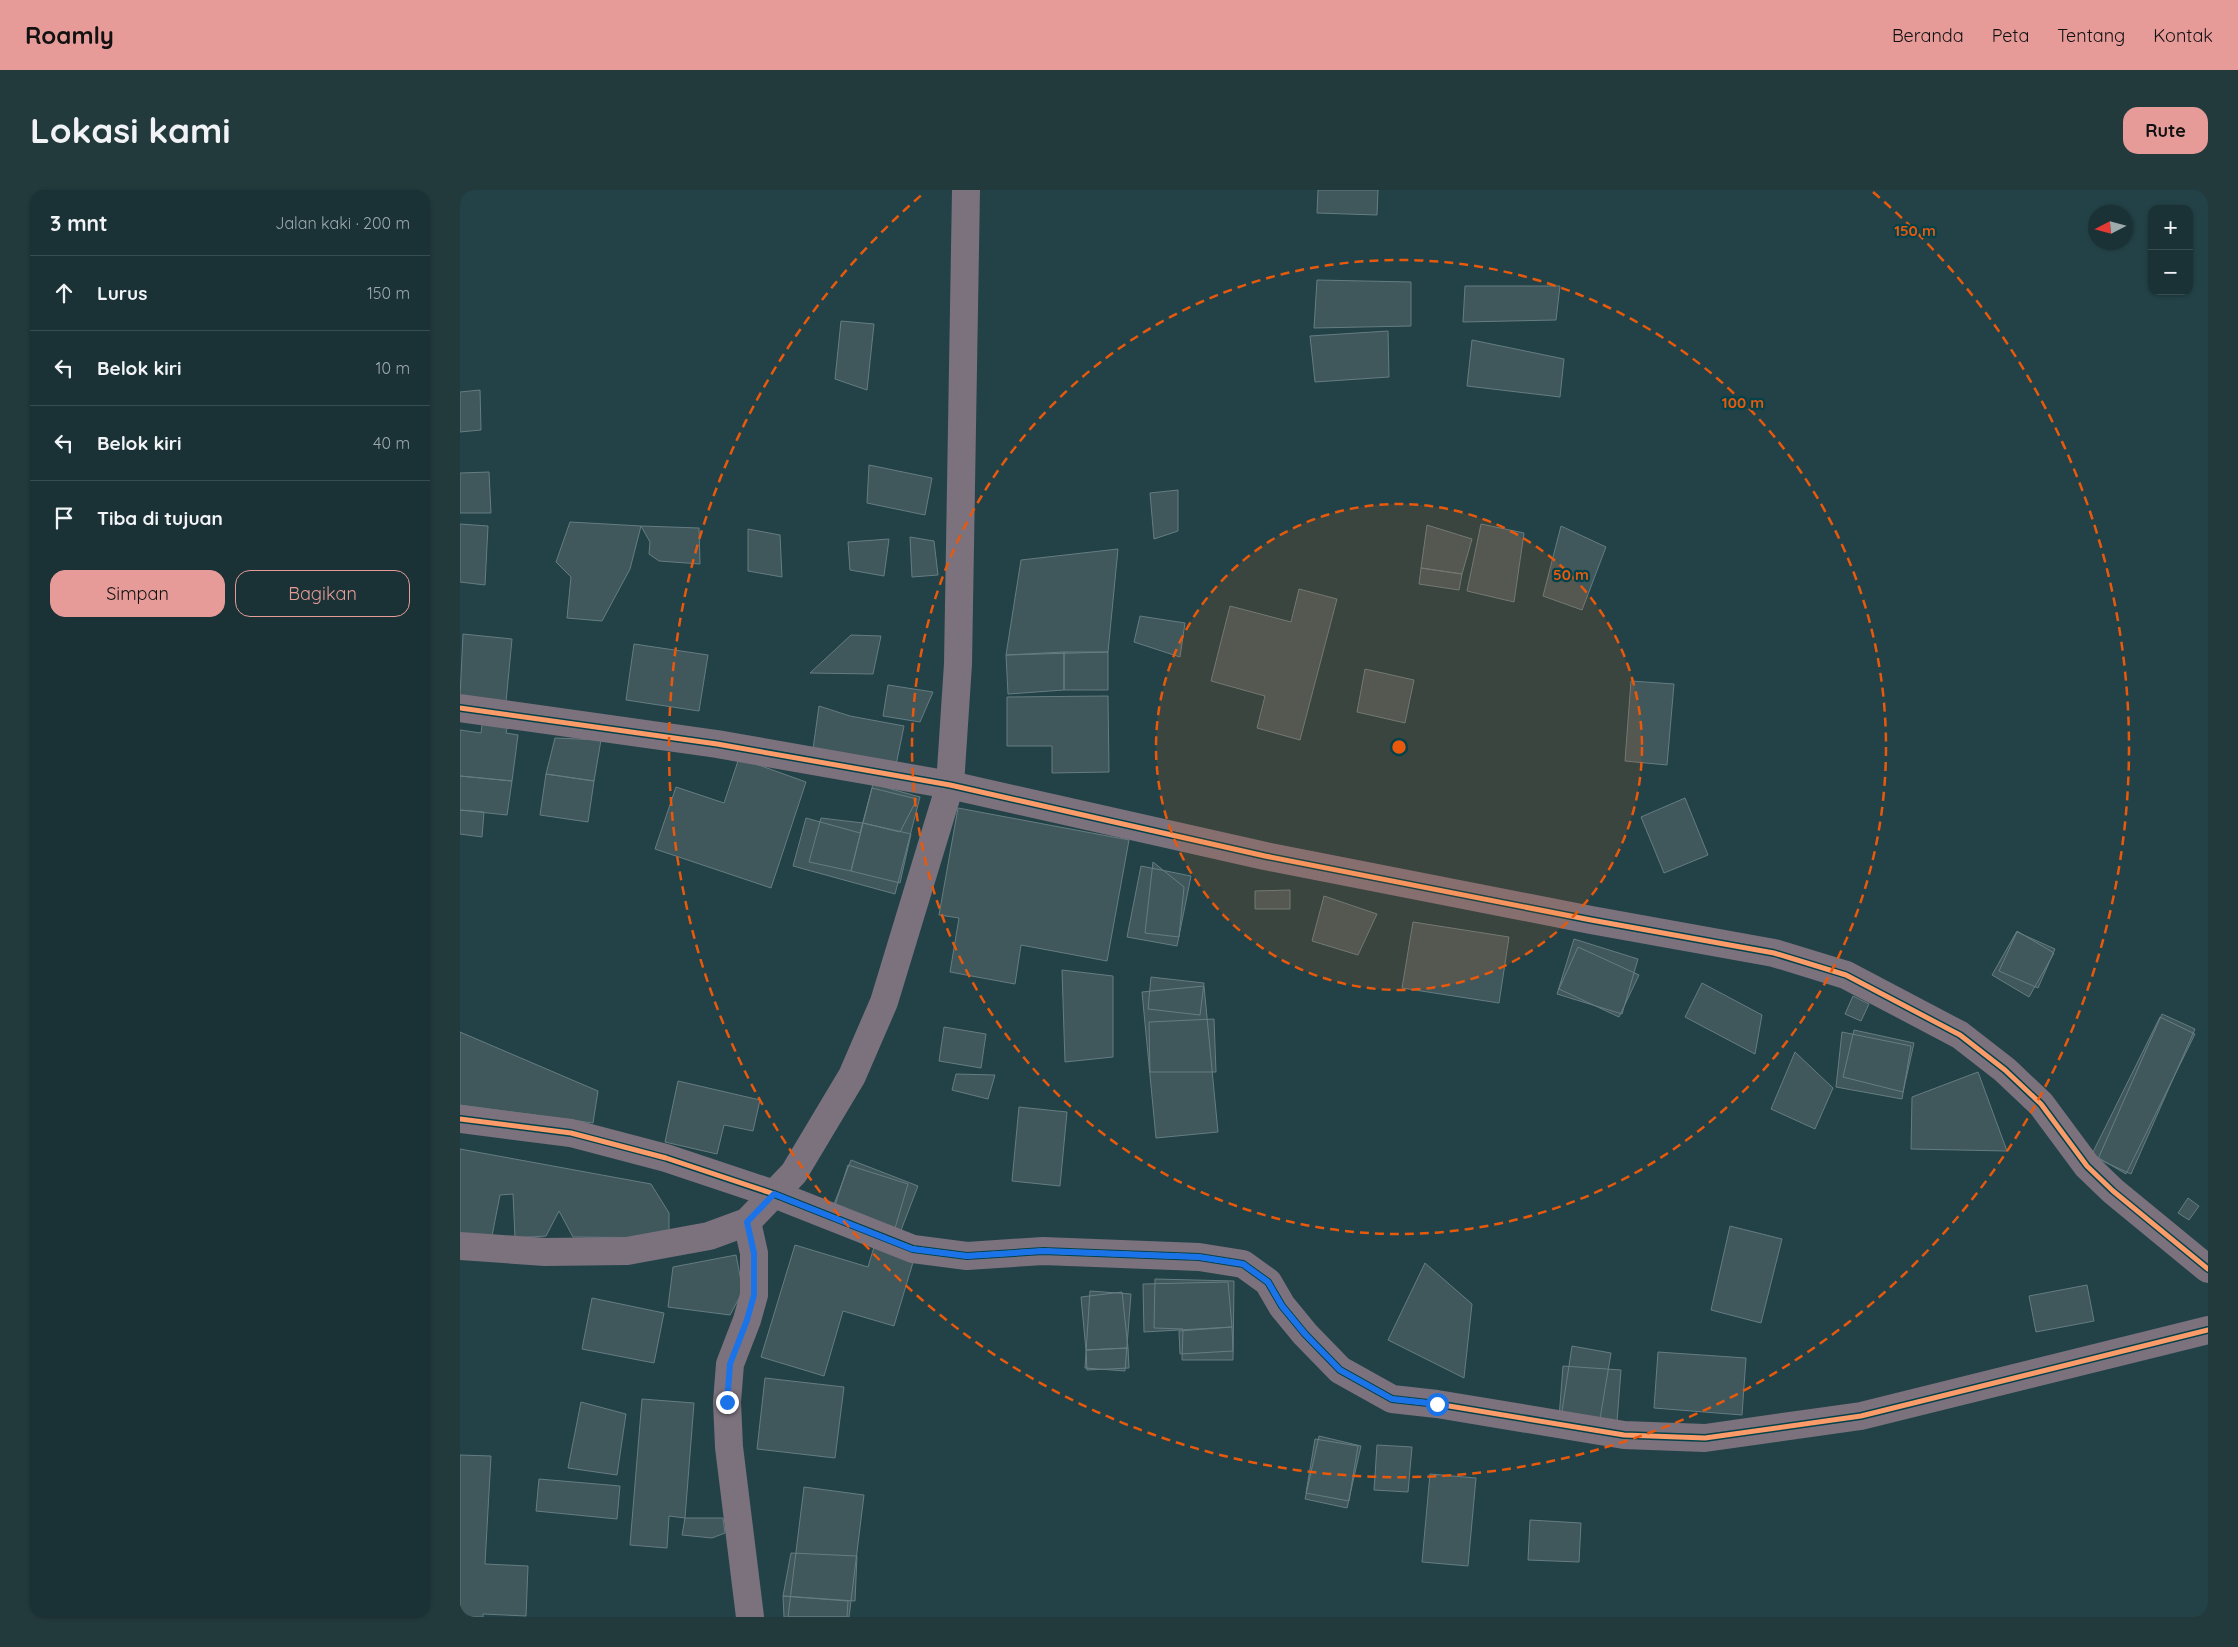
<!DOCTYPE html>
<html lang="id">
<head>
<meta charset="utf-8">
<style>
	:root { --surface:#1a3235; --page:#233a3d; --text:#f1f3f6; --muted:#9faaad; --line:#384d50; --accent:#e69b98 }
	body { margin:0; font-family:Quicksand,sans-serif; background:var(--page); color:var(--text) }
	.controls { position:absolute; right:15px; top:15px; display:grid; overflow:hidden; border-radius:10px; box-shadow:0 1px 4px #0004 }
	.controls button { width:45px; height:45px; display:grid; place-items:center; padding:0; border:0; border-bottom:1px solid var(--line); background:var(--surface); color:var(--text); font:25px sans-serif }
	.compass { position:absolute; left:1628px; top:15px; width:45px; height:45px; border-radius:50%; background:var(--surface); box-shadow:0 1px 4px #0004; rotate:264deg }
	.stop { position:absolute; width:15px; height:15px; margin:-11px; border:4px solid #1a73e8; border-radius:50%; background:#fff }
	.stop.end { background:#1a73e8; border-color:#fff; box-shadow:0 1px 5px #0008 }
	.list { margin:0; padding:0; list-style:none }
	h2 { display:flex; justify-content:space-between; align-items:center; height:65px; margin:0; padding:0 20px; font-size:21px }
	h2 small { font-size:16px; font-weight:400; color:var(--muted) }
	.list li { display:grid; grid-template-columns:32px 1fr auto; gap:15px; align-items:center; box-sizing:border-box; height:75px; padding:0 20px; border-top:1px solid var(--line) }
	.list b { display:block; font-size:19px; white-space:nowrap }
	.list em { font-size:16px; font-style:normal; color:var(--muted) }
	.actions { display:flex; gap:10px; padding:15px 20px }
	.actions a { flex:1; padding:11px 0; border:1px solid var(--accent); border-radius:15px; text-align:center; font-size:18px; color:var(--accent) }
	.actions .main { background:var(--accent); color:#111 }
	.icon { flex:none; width:28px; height:28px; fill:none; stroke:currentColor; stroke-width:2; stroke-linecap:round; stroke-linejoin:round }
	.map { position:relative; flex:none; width:1748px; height:1427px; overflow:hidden; border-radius:15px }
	header { display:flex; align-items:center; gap:30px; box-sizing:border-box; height:70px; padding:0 25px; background:var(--accent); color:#111 }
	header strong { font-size:24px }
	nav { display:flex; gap:28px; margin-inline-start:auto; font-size:18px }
	.intro { display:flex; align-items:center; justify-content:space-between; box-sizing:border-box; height:120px; padding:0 30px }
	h1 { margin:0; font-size:35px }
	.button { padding:12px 22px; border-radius:15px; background:var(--accent); color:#111; font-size:18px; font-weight:700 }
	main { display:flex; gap:30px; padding:0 30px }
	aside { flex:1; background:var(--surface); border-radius:15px; box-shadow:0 1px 4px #0004 }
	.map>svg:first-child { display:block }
</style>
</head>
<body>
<header>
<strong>Roamly</strong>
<nav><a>Beranda</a><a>Peta</a><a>Tentang</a><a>Kontak</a></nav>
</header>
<div class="intro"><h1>Lokasi kami</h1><a class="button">Rute</a></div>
<main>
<aside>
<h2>3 mnt<small>Jalan kaki · 200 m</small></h2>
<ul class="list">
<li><svg class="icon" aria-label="ahead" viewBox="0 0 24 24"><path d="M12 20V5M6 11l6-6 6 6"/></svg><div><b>Lurus</b></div><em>150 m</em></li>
<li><svg class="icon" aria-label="left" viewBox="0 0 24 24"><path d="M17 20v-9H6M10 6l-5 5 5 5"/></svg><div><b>Belok kiri</b></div><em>10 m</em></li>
<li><svg class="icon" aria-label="left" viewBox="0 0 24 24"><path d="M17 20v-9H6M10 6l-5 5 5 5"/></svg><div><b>Belok kiri</b></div><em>40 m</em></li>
<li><svg class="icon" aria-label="arrive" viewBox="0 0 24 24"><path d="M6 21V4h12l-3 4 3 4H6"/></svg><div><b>Tiba di tujuan</b></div></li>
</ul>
<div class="actions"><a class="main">Simpan</a><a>Bagikan</a></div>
</aside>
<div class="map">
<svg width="1748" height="1427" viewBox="0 0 1748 1427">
	<rect width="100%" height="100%" fill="#234247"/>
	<path fill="#40585c" stroke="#657d82" d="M858 0H918L917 25 857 23Z
		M857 90 951 92V136L854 138Z
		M1005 96H1100L1096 130 1003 132Z
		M381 131 414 134 407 200 375 189Z
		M928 141 929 187 855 192 850 146Z
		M1012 150 1104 169 1100 207 1007 196Z
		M20 200 21 240 0 242V202Z
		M409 275 472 288 465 325 407 313Z
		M29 282 31 323H0V283Z
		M718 300V341L694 349 690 303Z
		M110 332 181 336 170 379 142 431 107 428 111 387 96 372Z
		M0 334 28 336 25 395 0 392Z
		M1021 334 1064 343 1054 412 1007 401Z
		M967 335 1012 349 1002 384 961 378Z
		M181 336 239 338 240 374 199 371 189 364 190 352Z
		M1101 336 1146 357 1122 420 1083 406Z
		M288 339 320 345 322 387 288 381Z
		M450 347 474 351 478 385 452 387Z
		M429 349 424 386 390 380 388 352Z
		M658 359 648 462 546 465 561 370Z
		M961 378 1002 384 999 400 959 394Z
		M839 399 877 409 840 550 797 538 805 506 751 491 770 416 831 432Z
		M680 426 725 433 720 467 674 452Z
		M3 444 52 449 46 512 0 507Z
		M391 445 421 446 413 484 350 483Z
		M174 454 248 465 239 521 166 510Z
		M604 462V500L548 504 546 465Z
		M604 462H648V500H604Z
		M905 479 954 490 945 533 897 522Z
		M1171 491 1214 494 1207 575 1165 571Z
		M428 495 473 502 460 532 423 526Z
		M648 506 649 582 592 583V556H547V507Z
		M359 516 390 526 444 536 436 575 353 559Z
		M23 527 49 529 46 543 58 545 52 591 0 586V540L21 543Z
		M95 548 141 550 134 591 86 584Z
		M279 568 346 592 311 698 195 659 216 597 264 613Z
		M86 584 134 591 128 632 80 625Z
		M0 586 52 591 47 625 0 620Z
		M413 594 460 607 435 704 333 676 346 628 400 643Z
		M412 598 457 609 440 642 403 633Z
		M1225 608 1248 665 1204 683 1181 627Z
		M498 618 669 650 647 771 561 755 555 794 490 782 499 728 479 725Z
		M0 620 24 622 22 647 0 644Z
		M361 628 403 633 391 681 349 672Z
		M403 633 451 644 440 693 391 681Z
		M693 672 724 697 719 747 685 743Z
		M681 676 731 686 717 756 667 747Z
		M830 700V719H795V701Z
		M864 706 917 724 898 765 852 751Z
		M953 732 1049 747 1039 813 942 798Z
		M1557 741 1594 763 1569 807 1532 785Z
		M1557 742 1595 759 1578 798 1539 781Z
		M1114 749 1178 769 1162 824 1097 804Z
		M1118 757 1179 785 1159 827 1099 799Z
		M602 780 653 786V867L605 872Z
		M691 787 744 793 740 825 688 819Z
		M1242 793 1302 825 1295 864 1225 827Z
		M744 796 758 942 696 948 682 802Z
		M1393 806 1409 814 1401 831 1385 824Z
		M1702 824 1735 839 1671 984 1638 969Z
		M1700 827 1735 844 1666 984 1632 964Z
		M754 829 756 882H690L689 832Z
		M484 837 526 844 521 878 479 871Z
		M1394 840 1454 853 1443 902 1383 887Z
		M0 842 138 901 133 933 0 915Z
		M1382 842 1451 856 1442 909 1376 897Z
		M1335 862 1373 898 1355 939 1311 919Z
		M1518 882 1547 961 1451 959 1452 907Z
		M496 884 535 885 528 909 492 900Z
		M218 891 300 910 293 941 264 935 257 964 205 952Z
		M559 917 607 922 600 996 552 991Z
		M0 959 191 994 209 1023V1048L113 1047 99 1021 86 1046 55 1048 53 1004 40 1005 31 1051 0 1047Z
		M391 970 458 996 438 1048 371 1022Z
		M388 975 448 994 433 1045 372 1025Z
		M1728 1008 1739 1016 1729 1030 1718 1023Z
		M1270 1036 1322 1049 1301 1133 1251 1120Z
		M335 1055 408 1077 414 1057 454 1069 434 1136 383 1121 364 1186 301 1167Z
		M276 1065 283 1101 270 1125 208 1117 213 1077Z
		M965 1073 1012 1114 1004 1188 928 1150Z
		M695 1089 774 1091 773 1170H722L723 1139 694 1138Z
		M768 1092 772 1137 684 1142 683 1094Z
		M1627 1095 1634 1131 1576 1142 1569 1106Z
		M630 1101 671 1104 665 1181 625 1178Z
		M662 1102 668 1158 626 1160 621 1107Z
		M132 1108 204 1123 194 1173 122 1159Z
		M772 1137 773 1161 720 1164 719 1141Z
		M1112 1156 1151 1163 1139 1235 1101 1228Z
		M668 1158 669 1178 627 1180 626 1160Z
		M1198 1162 1286 1168 1282 1225 1194 1218Z
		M1103 1176 1161 1180 1157 1232 1099 1228Z
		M305 1188 384 1197 375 1268 297 1259Z
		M182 1209 234 1213 225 1328 209 1326 207 1358 170 1355Z
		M121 1212 166 1224 157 1285 108 1278Z
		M859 1246 901 1256 887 1318 845 1309Z
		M855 1249 898 1256 889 1311 846 1303Z
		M917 1255 952 1257 948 1302 914 1300Z
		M0 1265 31 1266 25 1374 68 1376 66 1426 23 1424V1427H0Z
		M970 1284 1016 1288 1008 1376 962 1372Z
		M79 1289 160 1296 157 1329 76 1321Z
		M344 1297 404 1305 389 1427H328Z
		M225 1328H263L265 1343 252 1348 222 1345Z
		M1070 1330 1121 1333 1119 1372 1068 1370Z
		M331 1363 397 1366 395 1411 323 1406Z
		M323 1406 388 1411 387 1427H324Z"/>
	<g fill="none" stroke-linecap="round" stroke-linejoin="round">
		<path stroke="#7b727e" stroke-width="28" d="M0 518 257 554 490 595 805 666 1131 730 1314 763 1386 785 1500 845 1545 880 1581 914 1627 976 1653 1001 1748 1079
			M0 929 111 943 206 968 314 1004 453 1059 507 1066 583 1061 739 1067 783 1074 808 1092 822 1116 845 1144 880 1180 932 1209 977 1214 1164 1245 1245 1248 1401 1226 1748 1140
			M287 1032 294 1063V1105L287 1130 270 1174 267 1212 269 1257 290 1427"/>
		<path stroke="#7b727e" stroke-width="28" d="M0 1056 85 1062 167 1061 249 1046 287 1032 334 983 392 886 424 812 490 595 498 474 506 0"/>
		<g stroke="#04424b" stroke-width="8">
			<path id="cycleway" d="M0 518 257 554 490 595 805 666 1131 730 1314 763 1386 785 1500 845 1545 880 1581 914 1627 976 1653 1001 1748 1079
				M0 929 111 943 206 968 314 1004 453 1059 507 1066 583 1061 739 1067 783 1074 808 1092 822 1116 845 1144 880 1180 932 1209 977 1214 1164 1245 1245 1248 1401 1226 1748 1140"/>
		</g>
		<use href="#cycleway" stroke="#fa9b69" stroke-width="5"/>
	</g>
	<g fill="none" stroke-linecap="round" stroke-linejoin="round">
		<path stroke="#1a73e8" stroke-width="6" d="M267 1212 270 1174 287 1130 294 1105V1063L287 1032 314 1004 452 1059 507 1066 583 1061 739 1067 783 1074 808 1092 822 1116 845 1144 880 1180 932 1209 977 1214"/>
	</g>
	<circle cx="939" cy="557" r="243" fill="#e8590c" fill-opacity=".12"/>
	<g fill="none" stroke="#e8590c" stroke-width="2.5" stroke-dasharray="9 6">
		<circle cx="939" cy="557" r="243"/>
		<circle cx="939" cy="557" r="487"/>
		<path d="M1413 2A730 730 0 1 1 465 2"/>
	</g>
	<circle cx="939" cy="557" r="8" fill="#e8590c" stroke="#04424b" stroke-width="2.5"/>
	<g font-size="15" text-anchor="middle" font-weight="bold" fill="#e8590c" stroke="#04424b" stroke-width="4.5" stroke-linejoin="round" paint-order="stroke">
		<text x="1455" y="46">150 m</text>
		<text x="1283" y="218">100 m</text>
		<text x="1111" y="390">50 m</text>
	</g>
</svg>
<div class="controls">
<button>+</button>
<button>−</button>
</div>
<svg class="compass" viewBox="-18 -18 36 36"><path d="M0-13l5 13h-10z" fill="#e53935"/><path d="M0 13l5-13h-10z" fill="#9faaad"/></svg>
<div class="stop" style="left:977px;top:1214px"></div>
<div class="stop end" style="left:267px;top:1212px"></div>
</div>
</main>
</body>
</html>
